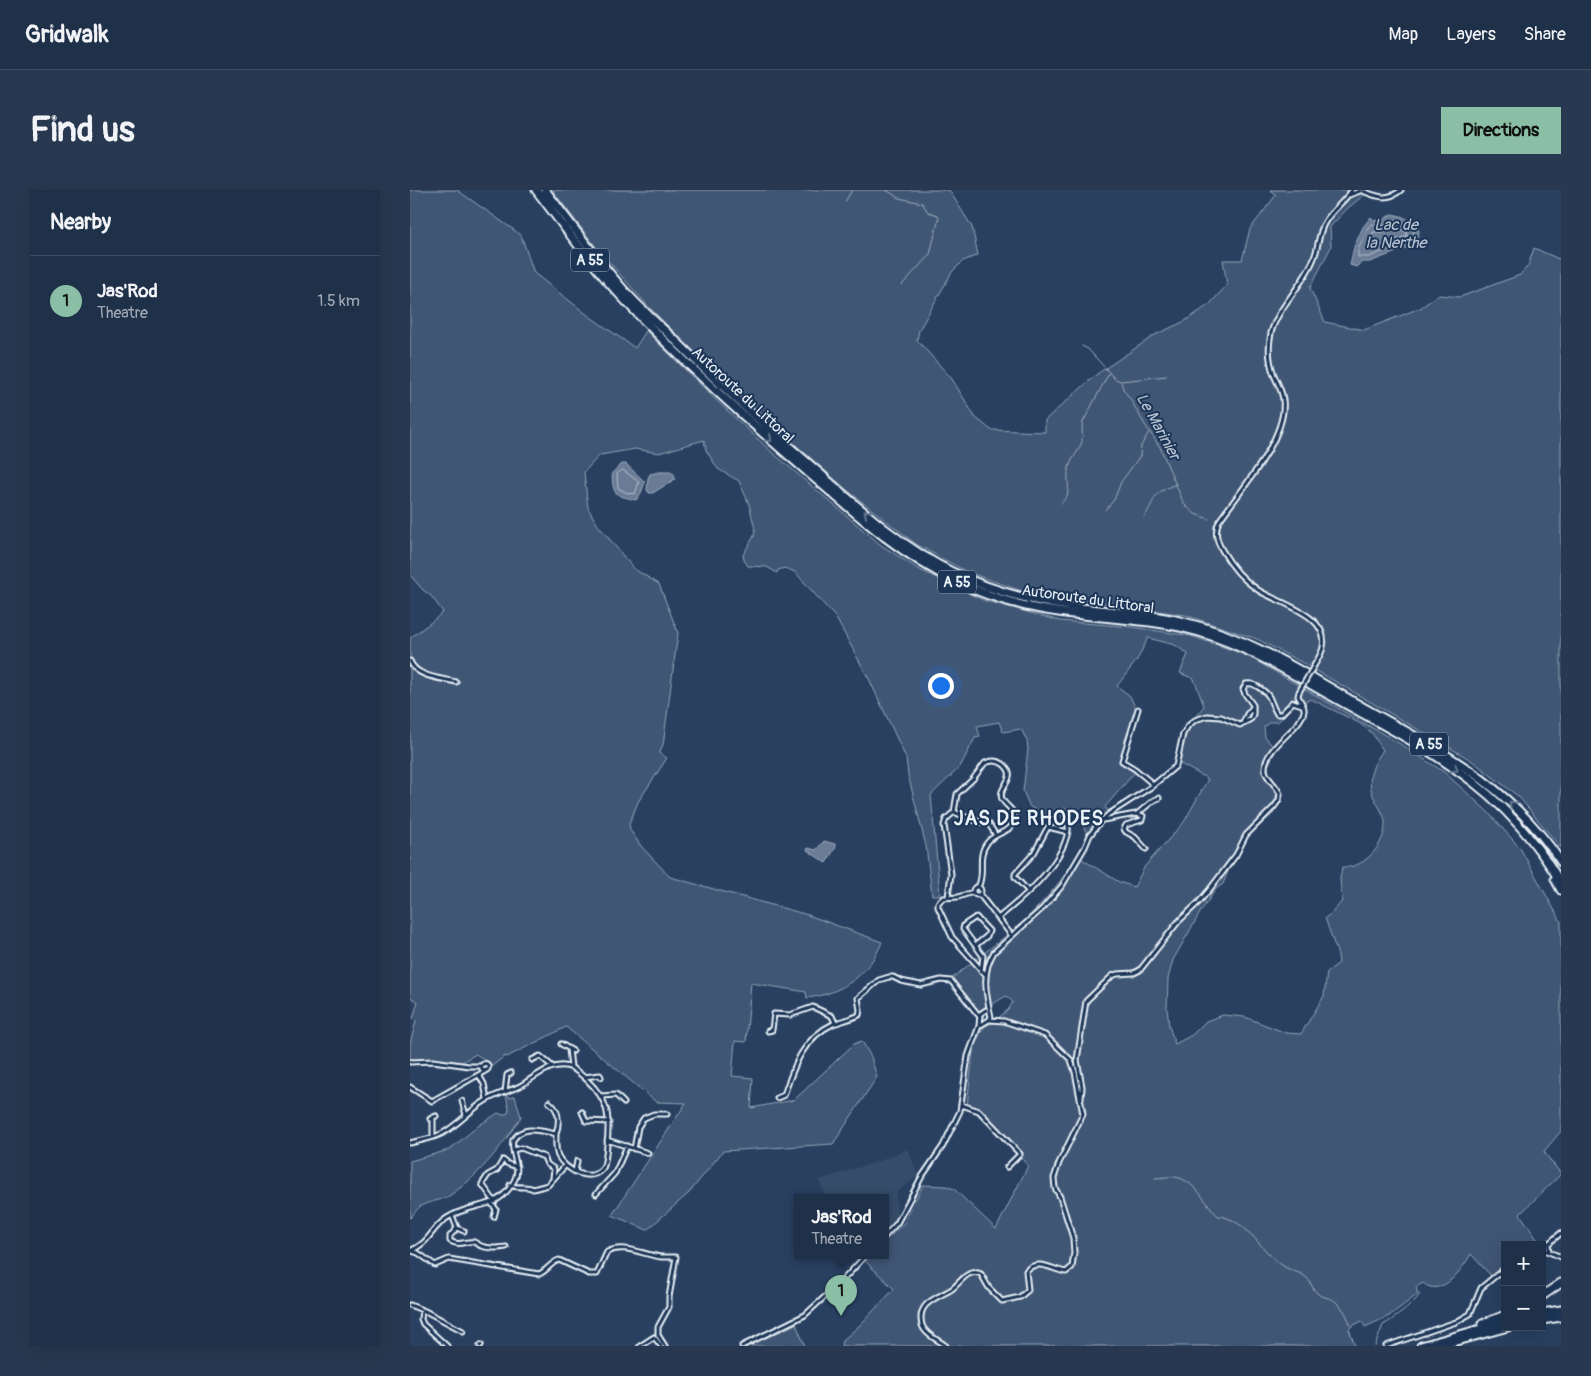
<!DOCTYPE html>
<html lang="en">
<head>
<meta charset="utf-8">
<style>
	:root { --surface:#1f3049; --page:#273850; --text:#f1f3f6; --muted:#a1a9b4; --line:#3c4b61; --accent:#8abfa5 }
	body { margin:0; font-family:Pangolin,sans-serif; background:var(--page); color:var(--text) }
	.controls { position:absolute; right:15px; bottom:15px; display:grid; overflow:hidden; border-radius:0px; box-shadow:0 5px 20px #0002 }
	.controls button { width:45px; height:45px; display:grid; place-items:center; padding:0; border:0; border-bottom:1px solid var(--line); background:var(--surface); color:var(--text); font:25px sans-serif }
	.you { position:absolute; left:530px; top:495px; width:18px; height:18px; margin:-12px; border:4px solid #fff; border-radius:50%; background:#1a73e8; box-shadow:0 0 0 8px #1a73e833 }
	.badge { display:grid; place-items:center; width:32px; height:32px; border-radius:50%; background:var(--accent); color:#111; font-size:16px; font-weight:700 }
	.pin { position:absolute; translate:-50% -41px; filter:drop-shadow(0 1px 2px #0008) }
	.pin::after { content:''; position:absolute; top:26px; width:18px; height:15px; background:inherit; clip-path:polygon(0 0,100% 0,50% 100%) }
	.popup { position:absolute; left:384px; top:1004px; width:95px; height:65px; box-sizing:border-box; display:grid; place-content:center; border-radius:0px; background:var(--surface); filter:drop-shadow(0 1px 4px #0005); font-size:16px; white-space:nowrap; color:var(--muted) }
	.popup b { font-size:19px; color:var(--text) }
	.popup::after { content:''; position:absolute; left:50%; top:100%; margin-left:-10px; border:10px solid transparent; border-top-color:var(--surface) }
	.list { margin:0; padding:0; list-style:none }
	h2 { display:flex; justify-content:space-between; align-items:center; height:65px; margin:0; padding:0 20px; font-size:21px }
	h2 small { font-size:16px; font-weight:400; color:var(--muted) }
	.list li { display:grid; grid-template-columns:32px 1fr auto; gap:15px; align-items:center; box-sizing:border-box; height:90px; padding:0 20px; border-top:1px solid var(--line) }
	.list b { display:block; font-size:19px; white-space:nowrap }
	.list p { margin:0; font-size:16px; white-space:nowrap; color:var(--muted) }
	.list em { font-size:16px; font-style:normal; color:var(--muted) }
	.map { position:relative; flex:none; width:1151px; height:1156px; overflow:hidden; border-radius:0px }
	header { display:flex; align-items:center; gap:30px; box-sizing:border-box; height:70px; padding:0 25px; background:var(--surface); border-bottom:1px solid var(--line) }
	header strong { font-size:24px }
	nav { display:flex; gap:28px; margin-inline-start:auto; font-size:18px }
	.intro { display:flex; align-items:center; justify-content:space-between; box-sizing:border-box; height:120px; padding:0 30px }
	h1 { margin:0; font-size:35px }
	.button { padding:12px 22px; border-radius:0px; background:var(--accent); color:#111; font-size:18px; font-weight:700 }
	main { display:flex; gap:30px; padding:0 30px }
	aside { flex:1; background:var(--surface); border-radius:0px; box-shadow:0 5px 20px #0002 }
	.map>svg:first-child { display:block }
</style>
</head>
<body>
<header>
<strong>Gridwalk</strong>
<nav><a>Map</a><a>Layers</a><a>Share</a></nav>
</header>
<div class="intro"><h1>Find us</h1><a class="button">Directions</a></div>
<main>
<aside>
<h2>Nearby<small></small></h2>
<ul class="list">
<li><span class="badge">1</span><div><b>Jas'Rod</b><p>Theatre</p></div><em>1.5 km</em></li>
</ul>
</aside>
<div class="map">
<svg width="1151" height="1156" viewBox="0 0 1151 1156">
	<rect width="100%" height="100%" fill="#294061"/>
	<filter id="ink" filterUnits="userSpaceOnUse"><feTurbulence type="fractalNoise" baseFrequency=".02" numOctaves="2"/><feDisplacementMap in="SourceGraphic" scale="10" xChannelSelector="R" yChannelSelector="G"/><feConvolveMatrix kernelMatrix="1 2 1 2 8 2 1 2 1" color-interpolation-filters="sRGB"/></filter>
	<g filter="url(#ink)">
		<path fill="#364d6b" d="M498 959 508 986 486 1003 487 1032 475 1043V1007H415L409 990 466 972Z"/>
		<path fill="#415774" stroke="#94a4b6" fill-rule="evenodd" d="M0 0H47L111 45 124 83 179 126 225 158 236 141 305 209 363 263 471 355 508 379 573 410 650 431 722 437 781 446 836 465 992 555 1034 582 1077 621 1110 658 1151 732V941L1135 960 1134 962 1151 984 1110 1024 1131 1055H1095V1077L1082 1087 1061 1064C1053 1078 1032 1109 1013 1093L1006 1097 1008 1104 979 1126 955 1137 952 1131 942 1136 939 1139 945 1156H431L432 1151 449 1136 484 1099 454 1070 460 1065H475V1051L494 1033 513 995 536 996 544 999 586 1039 618 976C601 956 580 927 557 915L564 853 575 836 582 833 598 820 603 812 596 806 567 823 541 789 597 745 596 742 599 740 601 742C628 719 649 696 667 666L709 692 724 697 735 676 774 632 798 589 765 571 771 543 778 532 780 533 794 516 784 489 770 483 778 464 765 455 738 448 727 470 707 496 720 506 726 519 709 572 725 582 695 617 701 624 691 631 678 647 666 618 634 624 620 617 613 601 618 559 617 551 611 539 593 542 589 532 567 536 570 547 565 548 550 577 521 605 530 705H522L516 656 498 585 496 568 460 491 426 428 385 382 375 378 368 380 367 383 357 377 338 376 334 370 333 365 344 346 345 339 339 314 329 291 308 279 296 260 294 250 249 263 225 259 190 265 174 282 178 318 187 334 224 379 249 394 268 443 253 555 249 563 257 568 228 612 219 634 220 640 231 656 260 687 398 725 472 752C459 785 431 804 397 808L396 802 341 793 336 852 325 851 322 886 343 888 341 918 384 910 444 854 452 851 461 867 467 887 423 954 313 961 279 1003 237 1040 202 1025 276 913 246 912 156 837 97 867 95 866 82 876 66 864 49 874 7 871 0 868V854L6 831 3 828 8 812 0 807V448L24 430 33 422 21 406 13 400 0 385ZM901 509 949 533 962 543 973 560C965 572 958 583 961 599 963 610 973 620 975 631 977 653 954 680 932 677L930 689 932 711 922 723 915 728 928 765 929 773 917 782 914 806 891 844 876 843 835 827 813 825 796 831 782 845 765 854 759 836 757 818 758 789 763 770 791 721 806 699 813 694 819 679 840 644 864 623C864 613 867 604 868 594L859 584 858 576 866 560 855 547 854 537 860 532H868L874 526 881 517Z
			M142 0H539L562 37 568 65 553 71 542 82 509 140 507 150 542 189 565 227 581 240 635 242V230L687 184 745 145 775 131 800 114 817 95 813 70H832L840 39 866 5 860 0H960L938 18 920 37 921 57 900 98 915 132 954 140 1010 118 1029 105 1050 107 1110 85 1118 76 1124 58 1151 70V658L1109 607 1061 570 893 473 847 449 775 425 612 401 557 382 506 354 437 300 354 227 292 170 239 117 186 57Z
			M96 905 100 908 105 906 111 927C92 956 71 984 42 1004 33 1011 23 1010 13 1015 8 1017 4 1024 0 1028V971L39 960 68 936 88 923 93 925 98 923 99 919Z
			M386 1134 395 1156H339Z"/>
		<path fill="#6b7c95" stroke="#9dabbd" d="M982 24 991 26 1007 34 1009 42 1007 54 960 72H952L946 77 940 75 944 57 953 37 961 27 964 30 971 31Z
			M212 274H216L235 292 231 303 226 310C204 305 203 305 202 283Z
			M249 282H260L264 284 265 289 243 303H239L237 300 238 288 240 284Z
			M414 651 425 654 426 657 416 673 397 660 398 658 406 660Z"/>
		<g fill="none" stroke-linecap="round" stroke-linejoin="round">
			<path stroke="#b6c2d0" stroke-width="1" d="M983 30 990 31 1003 38 1004 43 1002 50 959 67H948V60L959 36 962 34 972 36Z
				M985 36 996 42 997 46 961 59 958 58 963 42H974Z
				M213 280 229 292 225 304 217 303 208 298 207 284Z"/>
			<path stroke="#9dabbd" stroke-width="1" d="M476 0 489 8 512 13 518 22 528 25 529 28 520 64 492 95
				M435 12 442 0
				M672 156 678 159 705 189 711 191 713 199 721 210 735 235 750 257 774 314 785 324 799 329
				M712 191 756 186
				M651 313C664 303 655 290 659 277 662 268 669 261 672 252 673 245 671 239 673 232L699 183
				M695 320 704 310 711 292 730 266 731 256 739 242
				M734 327C748 307 739 305 766 294
				M745 988C751 988 759 986 765 987 785 990 795 1013 808 1026 838 1029 851 1063 875 1077 881 1081 890 1082 896 1087 901 1091 902 1099 907 1103 913 1109 921 1106 927 1113 934 1119 938 1128 941 1136
				M965 1156 973 1135C983 1130 1004 1114 1010 1104"/>
			<g stroke="#e8f1f8" stroke-width="7">
				<path id="minor" d="M953 1C967 7 978 11 991 0
					M939 5 950 1
					M0 471C6 487 30 488 46 492
					M905 474C908 469 912 463 913 457 920 425 868 413 848 400 833 390 821 376 812 360 807 351 804 342 809 331 830 301 878 247 873 210 872 200 867 193 864 185 859 172 858 157 861 143 868 116 894 95 904 68 909 56 908 43 915 32 922 20 934 12 942 0
					M728 519 712 571 725 579 744 595
					M833 533 837 524 843 517
					M544 622 563 630 579 634 585 644
					M727 624 744 610 749 608
					M693 630 726 624 733 626 732 630 716 635 714 639 716 642 725 647 736 659
					M563 701a4 4 0 1 1 8 0a4 4 0 1 1-8 0Z
					M618 701 605 687V684L624 663 638 637 658 642
					M563 702 548 707 533 708 528 713V717L542 747 576 785
					M570 705 602 746
					M538 707 541 684 534 635 536 629 544 622 547 604 563 589 575 573C582 570 587 570 593 574 610 587 587 597 592 609 596 617 608 621 604 632 600 643 583 643 577 653 566 667 576 683 568 697
					M588 728C613 708 652 675 658 641 659 635 656 628 654 622
					M566 755 577 746 579 741 566 727 554 735 553 739 573 766 571 781
					M569 836 579 830 581 827C576 804 571 783 584 762L633 718 652 696 675 657 680 645 690 632 699 624 741 597 766 576 773 544 778 536 785 530 797 526 811 527 830 535 841 529 843 524V515L835 504 833 499 836 494C841 493 843 494 848 497 864 507 858 510 867 524H871L883 512 892 515
					M358 841 362 840 364 824 380 825 403 817 422 826 425 833
					M151 854 163 861
					M159 859 161 877
					M122 870 130 866 143 877
					M0 872 23 871 59 876H71
					M71.5 877a3.5 3.5 0 1 1 7 0a3.5 3.5 0 1 1-7 0Z
					M69 885 74 894 77 909
					M174 887 190 885 191 887
					M0 897 22 911 77 880
					M95 902 97 885 101 883
					M191 906 206 905 214 913
					M367 908 374 905C384 876 393 848 423 834 432 831 441 829 449 825L450 820 448 808 469 790 479 787H483L491 791 511 795 531 790 541 791 570 827
					M671 909 672 897 667 870 676 811 702 786 707 784 724 783 730 780 768 732 789 712 800 699 826 665 836 645 864 617 869 610 870 604C867 595 856 589 855 580 853 558 891 539 894 521 895 516 890 511 888 506L889 502
					M52 911 56 925
					M139 912C150 920 150 931 146 944
					M552 915 569 921 610 964 597 977
					M172 922 176 931 199 932
					M20 929 26 926
					M23 947V927
					M197 950 238 963
					M0 953C11 950 23 949 33 943 48 935 60 920 75 911 86 904 99 901 110 896 124 888 144 869 162 878 167 881 173 886 177 890 199 911 200 926 197 955 196 962 196 972 193 978 181 994 155 980 148 966 145 959 146 952 146 944 131 941 113 934 103 950 100 963 111 976 105 989 88 1023 65 1010 37 1028 20 1039 21 1052 0 1061
					M224 959 228 937 234 928 244 924H257
					M103 960 111 958 134 967 137 974 144 979 143 988
					M165 982 167 971
					M100 995C109 999 118 995 123 999L138 995 155 976
					M186 1004 205 983 217 956
					M85 1012 72 994 78 985 87 980 93 970 98 974 107 977
					M81 1013 86 1019 84 1027
					M42 1025 47 1038 40 1046V1051C51 1057 55 1050 64 1052 67 1053 69 1055 71 1056 80 1059 87 1058 96 1057
					M47 1038 54 1041
					M475 1046 487 1033 511 988 533 956 550 921 558 866 569 836 570 824 576 820
					M1132 1059 1151 1067
					M2 1061 8 1063 25 1075 39 1069 129 1084C137 1081 140 1073 149 1070L179 1084H187L197 1062C214 1053 233 1065 251 1067 256 1067 261 1067 266 1067L259 1107V1117L248 1137V1145L255 1156
					M1139 1061 1138 1054 1151 1043
					M0 1115 17 1122 53 1141
					M12 1120 11 1129 13 1134 37 1156
					M70 1156 71 1155
					M230 1156 244 1147 251 1156
					M332 1156 395 1125 433 1090 456 1065
					M536 1156C529 1150 515 1145 512 1135 506 1112 528 1108 542 1099 551 1092 558 1078 571 1084L579 1098 592 1111 610 1107 618 1100 616 1081C627 1068 643 1080 656 1082L662 1077 664 1063 663 1048 650 1007 645 998 644 988 649 973 673 924 665 882 661 870 635 845 594 831 580 830
					M976 1156 1046 1132 1060 1124 1071 1098 1095 1078"/>
			</g>
			<g stroke="#e8f1f8" stroke-width="11">
				<path id="motorway" d="M126 0C153 35 179 72 210 105 269 169 335 228 401 285 446 324 491 365 545 391 580 408 617 418 655 423 693 428 732 429 770 437 825 449 872 478 921 506 969 533 1019 558 1063 592 1098 619 1128 655 1151 693
					M135 0C161 34 185 67 213 99 230 118 249 135 267 152 312 197 358 239 406 280 448 317 491 357 542 382 586 403 632 414 681 419 712 423 744 424 774 432 837 447 890 480 944 512 1026 559 1097 591 1151 672
					M1145 689 1151 700
					M1132 1106 1151 1093
					M1132 1123 1151 1120
					M1132 1130 1151 1127
					M1072 1134 1095 1125
					M1011 1156 1095 1132
					M1029 1156 1098 1137"/>
			</g>
			<use href="#minor" stroke="#1d3557" stroke-width="3"/>
			<use href="#motorway" stroke="#1d3557" stroke-width="7"/>
			<g stroke="#e8f1f8" stroke-width="7" stroke-linecap="butt">
				<path id="minor-bridge" d="M889 502 905 474"/>
			</g>
			<use href="#minor-bridge" stroke="#1d3557" stroke-width="3"/>
		</g>
		<defs><path id="oneway-chevron" d="M-2-3.5L2.5 0L-2 3.5" fill="none" stroke-width="1.6" stroke-linecap="round" stroke-linejoin="round" transform="scale(1.25)"/></defs>
		<g stroke="#64778f">
			<use href="#oneway-chevron" transform="translate(359 249) rotate(42)"/>
			<use href="#oneway-chevron" transform="translate(457 323) rotate(-140)"/>
			<use href="#oneway-chevron" transform="translate(1045 579) rotate(35)"/>
			<use href="#oneway-chevron" transform="translate(1102 614) rotate(-135)"/>
		</g>
	</g>
	<g text-anchor="middle" stroke-width="4" stroke-linejoin="round" paint-order="stroke">
		<g fill="#1d3557" stroke="#abb9c8" stroke-width="1">
			<rect x="161" y="58.5" width="38" height="23" rx="4"/>
			<rect x="528" y="380.5" width="38" height="23" rx="4"/>
			<rect x="1000" y="542.5" width="38" height="23" rx="4"/>
		</g>
		<g font-size="14" font-weight="bold" fill="#e8f1f8">
			<text x="180" y="75">A 55</text>
			<text x="547" y="397">A 55</text>
			<text x="1019" y="559">A 55</text>
		</g>
		<g font-size="15" fill="#e8f1f8" stroke="#1d3557">
			<text transform="translate(333 205) rotate(43)" y="5">Autoroute du Littoral</text>
			<text transform="translate(678 409) rotate(8)" y="5">Autoroute du Littoral</text>
		</g>
		<g font-size="16" font-style="italic" fill="#b6c2d0" stroke="#1d3557">
			<text x="986" y="40">Lac de<tspan x="986" dy="18">la Nerthe</tspan></text>
			<text transform="translate(749 236) rotate(61)" y="6">Le Marinier</text>
		</g>
		<g font-size="20" font-weight="bold" letter-spacing="1" fill="#e8f1f8" stroke="#1d3557">
			<text x="619" y="635">JAS DE RHODES</text>
		</g>
	</g>
</svg>
<div class="controls">
<button>+</button>
<button>−</button>
</div>
<div class="you"></div>
<div class="pin badge" style="left:431px;top:1126px">1</div>
<div class="popup"><b>Jas'Rod</b>Theatre</div>
</div>
</main>
</body>
</html>
